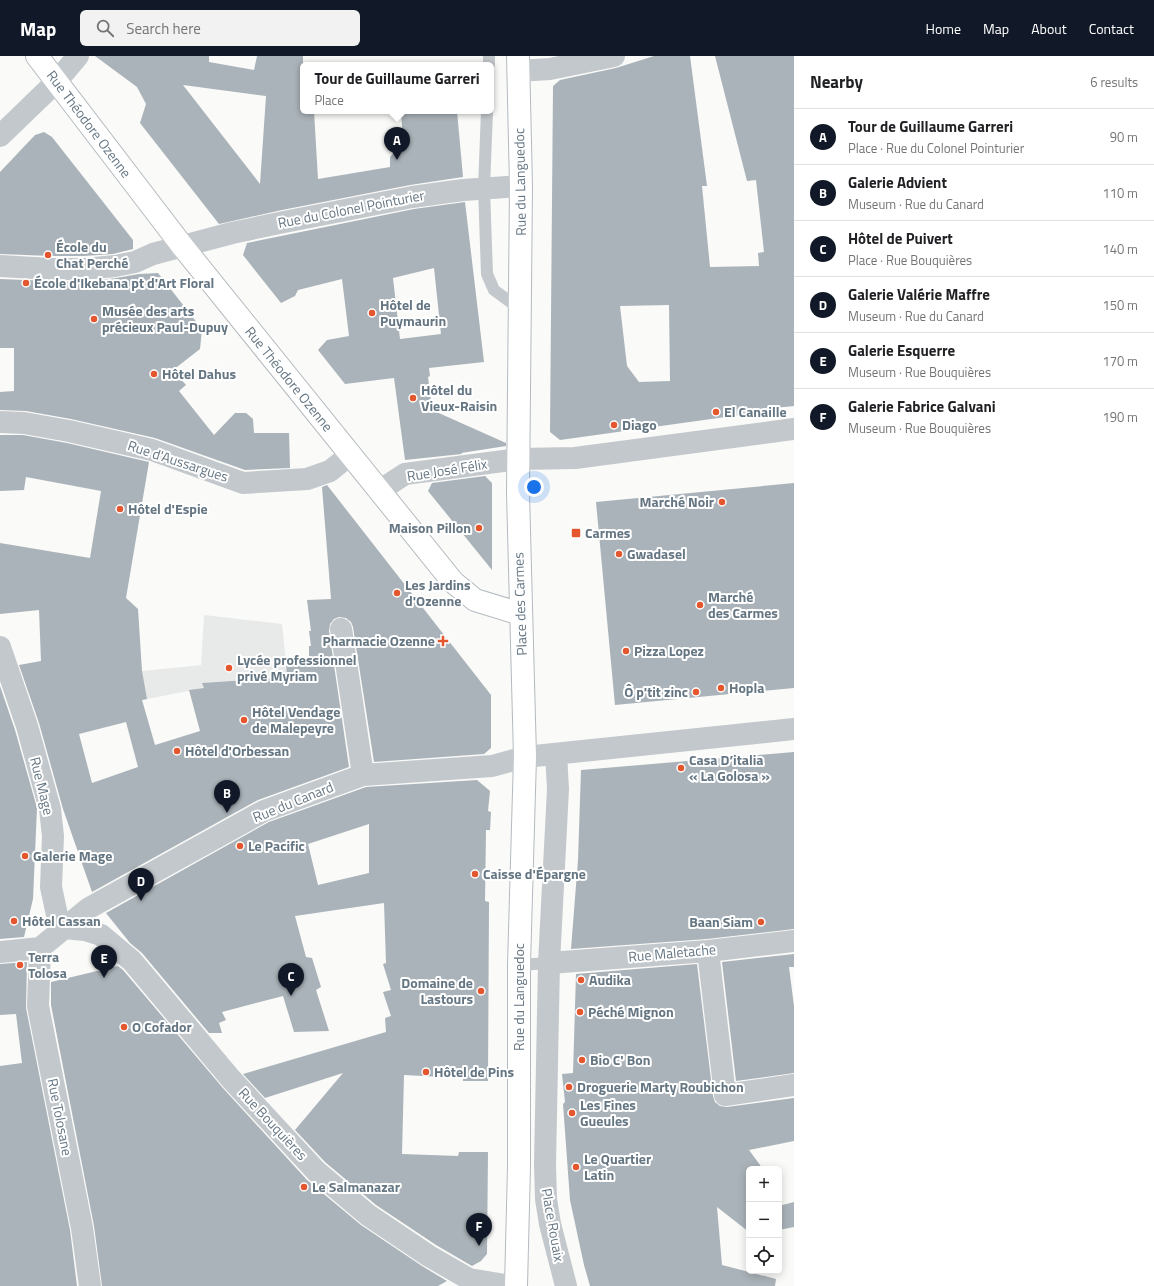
<!DOCTYPE html>
<html lang="en">
<head>
<meta charset="utf-8">
<style>
	:root { --surface:#fff; --page:#f2f2f2; --text:#202124; --muted:#757577; --line:#e0e0e0; --accent:#111827 }
	body { margin:0; font-family:"Titillium Web",sans-serif; background:var(--page); color:var(--text) }
	.controls { position:absolute; right:12px; bottom:12px; display:grid; overflow:hidden; border-radius:6px; box-shadow:0 2px 10px #0003 }
	.controls button { width:36px; height:36px; display:grid; place-items:center; padding:0; border:0; border-bottom:1px solid var(--line); background:var(--surface); color:var(--text); font:20px sans-serif }
	.you { position:absolute; left:534px; top:431px; width:14px; height:14px; margin:-10px; border:3px solid #fff; border-radius:50%; background:#1a73e8; box-shadow:0 0 0 6px #1a73e833 }
	.badge { display:grid; place-items:center; width:26px; height:26px; border-radius:50%; background:var(--accent); color:#fff; font-size:13px; font-weight:700 }
	.pin { position:absolute; translate:-50% -33px; filter:drop-shadow(0 1px 2px #0008) }
	.pin::after { content:''; position:absolute; top:21px; width:14px; height:12px; background:inherit; clip-path:polygon(0 0,100% 0,50% 100%) }
	.popup { position:absolute; left:300px; top:6px; width:194px; height:52px; box-sizing:border-box; display:grid; place-content:center; border-radius:6px; background:var(--surface); filter:drop-shadow(0 1px 3px #0005); font-size:13px; white-space:nowrap; color:var(--muted) }
	.popup b { font-size:15px; color:var(--text) }
	.popup::after { content:''; position:absolute; left:50%; top:100%; margin-left:-8px; border:8px solid transparent; border-top-color:var(--surface) }
	.list { margin:0; padding:0; list-style:none }
	h2 { display:flex; justify-content:space-between; align-items:center; height:52px; margin:0; padding:0 16px; font-size:17px }
	h2 small { font-size:13px; font-weight:400; color:var(--muted) }
	.list li { display:grid; grid-template-columns:26px 1fr auto; gap:12px; align-items:center; box-sizing:border-box; height:56px; padding:0 16px; border-top:1px solid var(--line) }
	.list b { display:block; font-size:15px; white-space:nowrap }
	.list p { margin:0; font-size:13px; white-space:nowrap; color:var(--muted) }
	.list em { font-size:13px; font-style:normal; color:var(--muted) }
	.icon { flex:none; width:22px; height:22px; fill:none; stroke:currentColor; stroke-width:2; stroke-linecap:round; stroke-linejoin:round }
	.map { position:relative; flex:none; width:794px; height:1230px; overflow:hidden }
	header { display:flex; align-items:center; gap:24px; box-sizing:border-box; height:56px; padding:0 20px; background:var(--accent); color:#fff }
	header strong { font-size:19px }
	nav { display:flex; gap:22px; margin-inline-start:auto; font-size:14px }
	.search { width:280px; height:36px; background:var(--page); display:flex; align-items:center; gap:10px; box-sizing:border-box; padding:0 14px; border-radius:6px; color:var(--muted); font-size:15px }
	main { display:flex }
	aside { flex:1; background:var(--surface) }
	.map>svg:first-child { display:block }
</style>
</head>
<body>
<header>
<strong>Map</strong>
<div class="search"><svg class="icon" aria-label="search" viewBox="0 0 24 24"><circle cx="10" cy="10" r="6"/><path d="M15 15l6 6"/></svg>Search here</div>
<nav><a>Home</a><a>Map</a><a>About</a><a>Contact</a></nav>
</header>
<main>
<div class="map">
<svg width="794" height="1230" viewBox="0 0 794 1230">
	<rect width="100%" height="100%" fill="#fafaf8"/>
	<path fill="#e8e9e9" d="M204 559 282 568 288 625 267 622 203 627 204 632 142 644V615L201 609Z"/>
	<path fill="#aab3b9" fill-rule="evenodd" d="M95 0H209V6L254 14 257 0H303V55H314L318 123 390 111V101L403 86 401 55H457L463 121 410 129 282 154 219 168 140 67 146 48 137 31ZM183 29 266 40 260 128Z
		M654 0H690L707 130H702L710 211 759 210 758 197 764 196 756 124 747 125 715 0H794V350L756 354V357L740 359 560 384 550 376 553 30 560 24 616 12ZM669 249 670 325 639 326 627 310 620 250Z
		M44 76 52 81 133 184V193L113 198 84 200H51L0 198V116L35 79Z
		M465 146 484 306 429 312 430 320 428 321 432 354 506 387V390L461 397 462 398 405 404 394 322 345 328 318 294 327 284 349 280 342 223 298 234 295 240 281 247 243 199 247 187 414 153ZM434 212 441 278 400 283 393 222Z
		M158 217 202 273 200 293 173 314 186 329 179 335 214 379 235 357H246L253 363 254 377H289L290 412 245 414 155 382 71 363 26 355 0 354V336L14 335V292H0V223L50 225 85 226 116 222 139 218Z
		M0 379H23L67 387 149 406 126 542 138 553 142 615 147 643 142 644 155 689 200 675 189 634 204 632 202 627 287 621 286 607 309 606V590H311L309 575H311L307 544 331 543 322 431 327 429 491 639V692L484 698 374 706 353 571 351 566 346 562 339 561 334 563 330 568 329 575 349 711 258 744 92 836 63 753 39 667 19 609 41 605 39 554 0 558V487L90 502 101 435 26 421 24 434 0 435ZM126 666 138 711 92 727 79 678Z
		M485 420 492 427V514L428 435 432 427Z
		M794 427V632L615 649 596 446Z
		M0 630 15 674 37 752 33 843 24 881 0 883Z
		M794 696V873L707 883 571 893 578 804 581 714Z
		M477 724 490 735 488 755 491 756 490 774H486L485 845 489 846 488 1025H463V1022L404 1019 402 1098 458 1100 459 1096H488L487 1198 481 1205 472 1210 436 1189 376 1149 325 1106 295 1074 343 1017 265 1042 243 1018 386 976 385 962 391 960 383 936 391 934 383 908 386 907 384 847 295 860 306 901 312 902 321 931 316 934 329 975 294 976 283 940 222 956 226 964 219 967 222 977H209L142 897 130 887 106 857 269 766 366 731ZM369 768V817L318 829 308 788Z
		M794 898V911H789L794 950V1017L736 1025 722 906Z
		M27 906 26 952 70 1174 77 1230H0V1010L22 1007 16 958 0 959V908Z
		M697 908 713 1040 715 1046 720 1050 727 1051 794 1042V1085L749 1094 760 1109 762 1113H749V1176L717 1151 722 1209 776 1223 775 1230H590L584 1209 570 1144 563 1048 565 1046 562 1018 573 1017 576 918Z
		M118 910 123 914 222 1031 307 1124 361 1169 422 1210 447 1225 438 1230H102L94 1170 51 949V926Z
		M794 1146V1171L779 1174V1150Z"/>
	<g fill="none" stroke-linecap="round" stroke-linejoin="round">
		<g stroke="#b3babf" stroke-width="24">
			<path id="secondary" d="M37 0 183 191 453 526 475 544 521 558
				M516 1230 519 1110V909L525 701 518 437 521 130 518 0"/>
		</g>
		<path stroke="#c3c8cc" stroke-width="12" d="M489 9V0
			M487 55 484 132 487 218 494 234 520 253
			M519 909 549 907"/>
		<path stroke="#c3c8cc" stroke-width="22" d="M518 15 550 13 614 0
			M0 80 57 25 78 0
			M0 210 51 213H85L115 210 135 206 153 198 232 177 284 166 412 141 463 134 521 130
			M0 366 24 367 69 375 152 394 243 427 307 423 330 415 351 398
			M379 435 405 418 518 403 575 402 794 373
			M341 573 363 719
			M0 591 27 670 50 753 53 780 51 831 57 859 64 872
			M556 698 558 733 549 907 545 1108 546 1143 550 1168 566 1230
			M64 872 85 874 101 879 132 905 231 1023 316 1115 368 1159 429 1200 469 1223 511 1230
			M40 892 89 852 264 755 363 719 492 710 525 701 794 673
			M40 892 38 950 82 1172 90 1230
			M708 895 725 1039 794 1029
			M0 896 40 892
			M549 907 708 895 794 885"/>
		<use href="#secondary" stroke="#fff" stroke-width="22"/>
	</g>
	<g fill="#e4572e" stroke="#fff" stroke-width="1.5">
		<circle cx="48" cy="199" r="4"/>
		<circle cx="26" cy="227" r="4"/>
		<circle cx="372" cy="257" r="4"/>
		<circle cx="94" cy="263" r="4"/>
		<circle cx="154" cy="318" r="4"/>
		<circle cx="413" cy="342" r="4"/>
		<circle cx="716" cy="356" r="4"/>
		<circle cx="614" cy="369" r="4"/>
		<circle cx="722" cy="446" r="4"/>
		<circle cx="120" cy="453" r="4"/>
		<circle cx="479" cy="472" r="4"/>
		<rect x="571" y="472" width="10" height="10" rx="2"/>
		<circle cx="619" cy="498" r="4"/>
		<circle cx="397" cy="537" r="4"/>
		<circle cx="700" cy="549" r="4"/>
		<path d="M441 579h4v4h4v4h-4v4h-4v-4h-4v-4h4z"/>
		<circle cx="626" cy="595" r="4"/>
		<circle cx="229" cy="612" r="4"/>
		<circle cx="721" cy="632" r="4"/>
		<circle cx="696" cy="636" r="4"/>
		<circle cx="244" cy="664" r="4"/>
		<circle cx="177" cy="695" r="4"/>
		<circle cx="681" cy="712" r="4"/>
		<circle cx="240" cy="790" r="4"/>
		<circle cx="25" cy="800" r="4"/>
		<circle cx="475" cy="818" r="4"/>
		<circle cx="14" cy="865" r="4"/>
		<circle cx="761" cy="866" r="4"/>
		<circle cx="20" cy="909" r="4"/>
		<circle cx="581" cy="924" r="4"/>
		<circle cx="481" cy="935" r="4"/>
		<circle cx="580" cy="956" r="4"/>
		<circle cx="124" cy="971" r="4"/>
		<circle cx="582" cy="1004" r="4"/>
		<circle cx="426" cy="1016" r="4"/>
		<circle cx="569" cy="1031" r="4"/>
		<circle cx="572" cy="1057" r="4"/>
		<circle cx="576" cy="1111" r="4"/>
		<circle cx="304" cy="1131" r="4"/>
	</g>
	<g text-anchor="middle" stroke-width="4" stroke-linejoin="round" paint-order="stroke">
		<g font-size="14" fill="#657683" stroke="#fff">
			<text transform="translate(89 68) rotate(53)" y="5">Rue Théodore Ozenne</text>
			<text transform="translate(520 126) rotate(-91)" y="5">Rue du Languedoc</text>
			<text transform="translate(351 153) rotate(-11)" y="5">Rue du Colonel Pointurier</text>
			<text transform="translate(289 323) rotate(51)" y="5">Rue Théodore Ozenne</text>
			<text transform="translate(178 405) rotate(18)" y="5">Rue d'Aussargues</text>
			<text transform="translate(447 414) rotate(-9)" y="5">Rue José Félix</text>
			<text transform="translate(520 548) rotate(-92)" y="5">Place des Carmes</text>
			<text transform="translate(42 730) rotate(76)" y="5">Rue Mage</text>
			<text transform="translate(293 746) rotate(-22)" y="5">Rue du Canard</text>
			<text transform="translate(672 897) rotate(-5)" y="5">Rue Maletache</text>
			<text transform="translate(519 941) rotate(-90)" y="5">Rue du Languedoc</text>
			<text transform="translate(60 1061) rotate(79)" y="5">Rue Tolosane</text>
			<text transform="translate(273 1068) rotate(47)" y="5">Rue Bouquières</text>
			<text transform="translate(553 1169) rotate(80)" y="5">Place Rouaix</text>
		</g>
		<g font-size="14" font-weight="bold" fill="#657683" stroke="#fff" text-anchor="start">
			<text x="56" y="196">École du<tspan x="56" dy="16">Chat Perché</tspan></text>
			<text x="34" y="232">École d'Ikebana pt d'Art Floral</text>
			<text x="380" y="254">Hôtel de<tspan x="380" dy="16">Puymaurin</tspan></text>
			<text x="102" y="260">Musée des arts<tspan x="102" dy="16">précieux Paul-Dupuy</tspan></text>
			<text x="162" y="323">Hôtel Dahus</text>
			<text x="421" y="339">Hôtel du<tspan x="421" dy="16">Vieux-Raisin</tspan></text>
			<text x="724" y="361">El Canaille</text>
			<text x="622" y="374">Diago</text>
			<text x="714" y="451" text-anchor="end">Marché Noir</text>
			<text x="128" y="458">Hôtel d'Espie</text>
			<text x="471" y="477" text-anchor="end">Maison Pillon</text>
			<text x="585" y="482">Carmes</text>
			<text x="627" y="503">Gwadasel</text>
			<text x="405" y="534">Les Jardins<tspan x="405" dy="16">d'Ozenne</tspan></text>
			<text x="708" y="546">Marché<tspan x="708" dy="16">des Carmes</tspan></text>
			<text x="435" y="590" text-anchor="end">Pharmacie Ozenne</text>
			<text x="634" y="600">Pizza Lopez</text>
			<text x="237" y="609">Lycée professionnel<tspan x="237" dy="16">privé Myriam</tspan></text>
			<text x="729" y="637">Hopla</text>
			<text x="688" y="641" text-anchor="end">Ô p'tit zinc</text>
			<text x="252" y="661">Hôtel Vendage<tspan x="252" dy="16">de Malepeyre</tspan></text>
			<text x="185" y="700">Hôtel d'Orbessan</text>
			<text x="689" y="709">Casa D’italia<tspan x="689" dy="16">« La Golosa »</tspan></text>
			<text x="248" y="795">Le Pacific</text>
			<text x="33" y="805">Galerie Mage</text>
			<text x="483" y="823">Caisse d'Épargne</text>
			<text x="22" y="870">Hôtel Cassan</text>
			<text x="753" y="871" text-anchor="end">Baan Siam</text>
			<text x="28" y="906">Terra<tspan x="28" dy="16">Tolosa</tspan></text>
			<text x="589" y="929">Audika</text>
			<text x="473" y="932" text-anchor="end">Domaine de<tspan x="473" dy="16">Lastours</tspan></text>
			<text x="588" y="961">Péché Mignon</text>
			<text x="132" y="976">O Cofador</text>
			<text x="590" y="1009">Bio C' Bon</text>
			<text x="434" y="1021">Hôtel de Pins</text>
			<text x="577" y="1036">Droguerie Marty Roubichon</text>
			<text x="580" y="1054">Les Fines<tspan x="580" dy="16">Gueules</tspan></text>
			<text x="584" y="1108">Le Quartier<tspan x="584" dy="16">Latin</tspan></text>
			<text x="312" y="1136">Le Salmanazar</text>
		</g>
	</g>
</svg>
<div class="controls">
<button>+</button>
<button>−</button>
<button><svg class="icon" aria-label="locate" viewBox="0 0 24 24"><circle cx="12" cy="12" r="6"/><path d="M12 2v4M12 18v4M2 12h4M18 12h4"/></svg></button>
</div>
<div class="you"></div>
<div class="pin badge" style="left:397px;top:104px">A</div>
<div class="popup"><b>Tour de Guillaume Garreri</b>Place</div>
<div class="pin badge" style="left:227px;top:757px">B</div>
<div class="pin badge" style="left:291px;top:940px">C</div>
<div class="pin badge" style="left:141px;top:845px">D</div>
<div class="pin badge" style="left:104px;top:922px">E</div>
<div class="pin badge" style="left:479px;top:1190px">F</div>
</div>
<aside>
<h2>Nearby<small>6 results</small></h2>
<ul class="list">
<li><span class="badge">A</span><div><b>Tour de Guillaume Garreri</b><p>Place · Rue du Colonel Pointurier</p></div><em>90 m</em></li>
<li><span class="badge">B</span><div><b>Galerie Advient</b><p>Museum · Rue du Canard</p></div><em>110 m</em></li>
<li><span class="badge">C</span><div><b>Hôtel de Puivert</b><p>Place · Rue Bouquières</p></div><em>140 m</em></li>
<li><span class="badge">D</span><div><b>Galerie Valérie Maffre</b><p>Museum · Rue du Canard</p></div><em>150 m</em></li>
<li><span class="badge">E</span><div><b>Galerie Esquerre</b><p>Museum · Rue Bouquières</p></div><em>170 m</em></li>
<li><span class="badge">F</span><div><b>Galerie Fabrice Galvani</b><p>Museum · Rue Bouquières</p></div><em>190 m</em></li>
</ul>
</aside>
</main>
</body>
</html>
